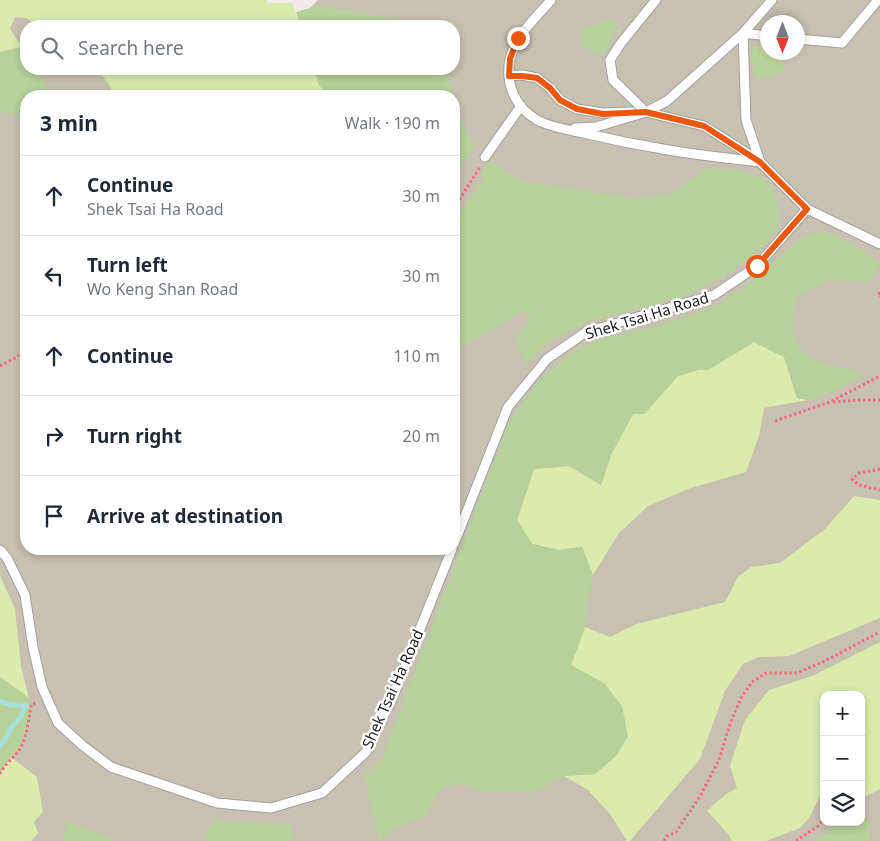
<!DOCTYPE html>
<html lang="en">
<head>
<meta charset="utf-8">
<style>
	:root { --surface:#fff; --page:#f2f2f3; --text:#1f2937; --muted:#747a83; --line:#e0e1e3 }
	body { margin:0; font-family:"Noto Sans",sans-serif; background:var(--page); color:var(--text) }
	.controls { position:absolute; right:15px; bottom:15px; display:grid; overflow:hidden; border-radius:10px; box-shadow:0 2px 8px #0003 }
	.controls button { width:45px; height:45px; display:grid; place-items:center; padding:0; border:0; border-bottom:1px solid var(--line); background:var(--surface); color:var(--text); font:25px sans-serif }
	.compass { position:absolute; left:760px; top:15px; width:45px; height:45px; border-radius:50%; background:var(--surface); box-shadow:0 2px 8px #0003; rotate:180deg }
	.stop { position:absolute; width:15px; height:15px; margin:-11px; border:4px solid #ea580c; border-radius:50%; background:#fff }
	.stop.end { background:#ea580c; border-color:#fff; box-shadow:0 1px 5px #0008 }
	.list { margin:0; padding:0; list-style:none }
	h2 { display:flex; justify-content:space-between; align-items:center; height:65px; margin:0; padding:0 20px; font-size:21px }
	h2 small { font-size:16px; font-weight:400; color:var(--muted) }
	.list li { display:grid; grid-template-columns:32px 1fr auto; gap:15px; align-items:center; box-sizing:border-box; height:80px; padding:0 20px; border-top:1px solid var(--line) }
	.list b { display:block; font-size:19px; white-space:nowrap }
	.list p { margin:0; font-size:16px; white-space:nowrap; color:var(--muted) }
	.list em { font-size:16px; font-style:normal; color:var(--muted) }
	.icon { flex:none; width:28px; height:28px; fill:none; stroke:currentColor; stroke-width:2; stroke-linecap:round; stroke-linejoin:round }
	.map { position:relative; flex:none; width:880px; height:841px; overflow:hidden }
	.search { position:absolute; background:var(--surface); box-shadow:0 2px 8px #0003; left:20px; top:20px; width:440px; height:55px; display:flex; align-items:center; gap:12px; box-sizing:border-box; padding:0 18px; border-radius:20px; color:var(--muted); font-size:19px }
	.panel { position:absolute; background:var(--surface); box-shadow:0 2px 8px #0003; left:20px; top:90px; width:440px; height:465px; border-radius:20px }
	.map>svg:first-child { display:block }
</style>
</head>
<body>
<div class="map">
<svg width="880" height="841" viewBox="0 0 880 841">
	<rect width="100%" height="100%" fill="#f1ebe6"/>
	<path fill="#c6c1b1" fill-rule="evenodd" d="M0 0 216 26H26V69H454V26H292L318 0H880V841H0ZM768 22H798V52H768ZM26 96H454V549H26ZM824 695H861V822H824Z"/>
	<path fill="#daebac" d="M0 0H266L268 3H292L300 26H39L26 18 15 17 10 29 22 47 0 52Z
		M97 69H314L319 85 329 96H112L110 86Z
		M754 342 784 357 797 398 808 400 764 408 759 436 746 472 688 489 648 506 619 533 593 575 582 547 559 550 532 544 517 520 534 469 569 466 601 485 611 455 633 414H644L678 376 698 370H708Z
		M854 496 880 500V618L789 656 759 657 743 664 725 691 700 759 630 841H627L610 814 588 790 564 776 595 774 605 684 571 665 585 627 610 637 636 624 725 602 738 577 751 567 780 563 825 529Z
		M0 575 15 609 21 666 29 698 0 677Z
		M880 642V789L863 798 861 803V695H824V790H823L809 818 800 828 766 841H732L728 834 707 811 726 794 737 788 730 766 745 720 769 690 812 676Z
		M11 757 37 777 43 812 34 822 38 833 31 841H0V774L2 769Z"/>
	<path fill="#b7d19a" d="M317 6 444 26 452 20 460 32 454 43V26H300L296 12Z
		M610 19 617 26 607 51 594 52 582 46 583 29Z
		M758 45 767 46 768 52 779 53 785 72 756 80 750 52Z
		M22 47 26 53V69H36L52 96H26V116L0 111V52Z
		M314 69H449L450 85 453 96H329L319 85Z
		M454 98C458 115 465 132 475 147L454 175Z
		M489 161 521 181 636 199 671 194 707 168 737 170 763 178 774 190 779 208V224L768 242 731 272 681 298 583 323 550 341 525 365 516 338 531 318 523 310 494 329 455 350 454 352V300L458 291 454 288V222L483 180 481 175Z
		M824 232C844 238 863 251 880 263V265L869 282 828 280 797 296 792 327 799 348 817 361 864 374 838 389 808 400 797 398 784 357 754 342 708 370H698L678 376 644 414H633L611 455 601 485 569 466 534 469 517 520 532 544 559 550 582 547 593 575 587 604 585 627 571 665 605 684 622 706 628 736 617 755 595 774 564 776 534 792H488L459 784 439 789 427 815 397 827 379 841 364 774 381 761 508 424 539 380 577 349 604 338 646 329 700 312 720 303 755 279 803 237 814 233Z
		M0 677C6 682 24 693 28 698 34 706 26 738 21 746 15 756 5 763 0 774Z
		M861 818 870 821V841H814L827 833 835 822H861Z
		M211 821 290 825 293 841H205Z
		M67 822 112 839 114 841H63Z"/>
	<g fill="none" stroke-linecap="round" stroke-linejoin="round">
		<path stroke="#a6dfde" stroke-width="5" d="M0 701 11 705H26L21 716 11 728 4 741 0 745"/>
		<g stroke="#a1a1a1" stroke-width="11">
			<path id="lane" d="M551 0C536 18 516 35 510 59 505 84 515 107 537 120 549 127 574 131 588 134 613 140 638 145 663 149 695 155 728 158 760 162
				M656 0 621 43 610 60 613 80 646 112 704 126 758 160
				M772 0 743 33 746 120 760 162 807 209 880 244
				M798 39 842 43 878 0
				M509 76 522 75 537 78 550 88 560 100 577 109 603 113 632 112
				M575 128 596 127 646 112 667 101 743 33 768 36
				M485 157 521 106
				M454 544 508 407 547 359 586 332 714 295 757 266 807 209
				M0 550 7 558 25 595 33 647 42 687 58 723 82 745 111 767 217 803 271 808 322 793 366 752 392 699 452 549"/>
		</g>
		<path stroke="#fc6b7f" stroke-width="3" stroke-dasharray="2.5 2.5" stroke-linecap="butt" d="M454 208 480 167
			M880 292 878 295 880 296
			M0 366 17 357 26 349
			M833 402 859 400H880
			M775 421 830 402 880 376
			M880 469 859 473 852 479 859 485 880 490
			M0 774C5 763 17 756 22 745 27 733 29 718 31 705L37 702
			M664 841 667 836 676 832 699 798 719 760 730 724 741 698 752 682 766 673H797L825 661 880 632
			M796 841 818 826 824 818"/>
		<use href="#lane" stroke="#fff" stroke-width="9"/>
	</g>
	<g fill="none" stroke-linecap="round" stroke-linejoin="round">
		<path stroke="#ea580c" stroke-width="6" d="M518 38 510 59 509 76H522L537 78 550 88 560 100 577 109 603 114 646 112 704 126 760 162 807 209 757 266"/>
	</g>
	<g text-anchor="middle" stroke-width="5" stroke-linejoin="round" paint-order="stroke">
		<g font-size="15" fill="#202020" stroke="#fff">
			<text transform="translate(647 316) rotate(-17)" y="5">Shek Tsai Ha Road</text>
			<text transform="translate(393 689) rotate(-66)" y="5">Shek Tsai Ha Road</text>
		</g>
	</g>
</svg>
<div class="controls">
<button>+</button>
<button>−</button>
<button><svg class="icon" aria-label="layers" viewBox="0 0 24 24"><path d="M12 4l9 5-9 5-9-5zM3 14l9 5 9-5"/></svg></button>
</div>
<svg class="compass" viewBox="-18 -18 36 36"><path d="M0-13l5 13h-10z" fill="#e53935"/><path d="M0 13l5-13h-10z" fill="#747a83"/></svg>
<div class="stop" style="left:757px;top:266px"></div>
<div class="stop end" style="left:518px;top:38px"></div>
<div class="search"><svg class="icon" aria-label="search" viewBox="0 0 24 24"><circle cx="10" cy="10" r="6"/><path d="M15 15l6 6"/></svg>Search here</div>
<section class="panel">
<h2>3 min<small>Walk · 190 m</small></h2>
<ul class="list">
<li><svg class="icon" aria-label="ahead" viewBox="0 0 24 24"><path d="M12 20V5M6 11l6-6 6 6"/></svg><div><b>Continue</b><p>Shek Tsai Ha Road</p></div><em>30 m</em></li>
<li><svg class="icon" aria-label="left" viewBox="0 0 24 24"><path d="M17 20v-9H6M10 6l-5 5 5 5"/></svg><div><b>Turn left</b><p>Wo Keng Shan Road</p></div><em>30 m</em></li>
<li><svg class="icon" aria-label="ahead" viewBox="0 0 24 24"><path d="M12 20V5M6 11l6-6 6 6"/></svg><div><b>Continue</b></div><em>110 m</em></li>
<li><svg class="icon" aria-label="right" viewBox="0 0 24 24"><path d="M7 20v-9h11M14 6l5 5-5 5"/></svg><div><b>Turn right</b></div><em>20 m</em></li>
<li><svg class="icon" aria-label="arrive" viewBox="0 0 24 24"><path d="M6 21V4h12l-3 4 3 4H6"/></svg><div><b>Arrive at destination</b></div></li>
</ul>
</section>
</div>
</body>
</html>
